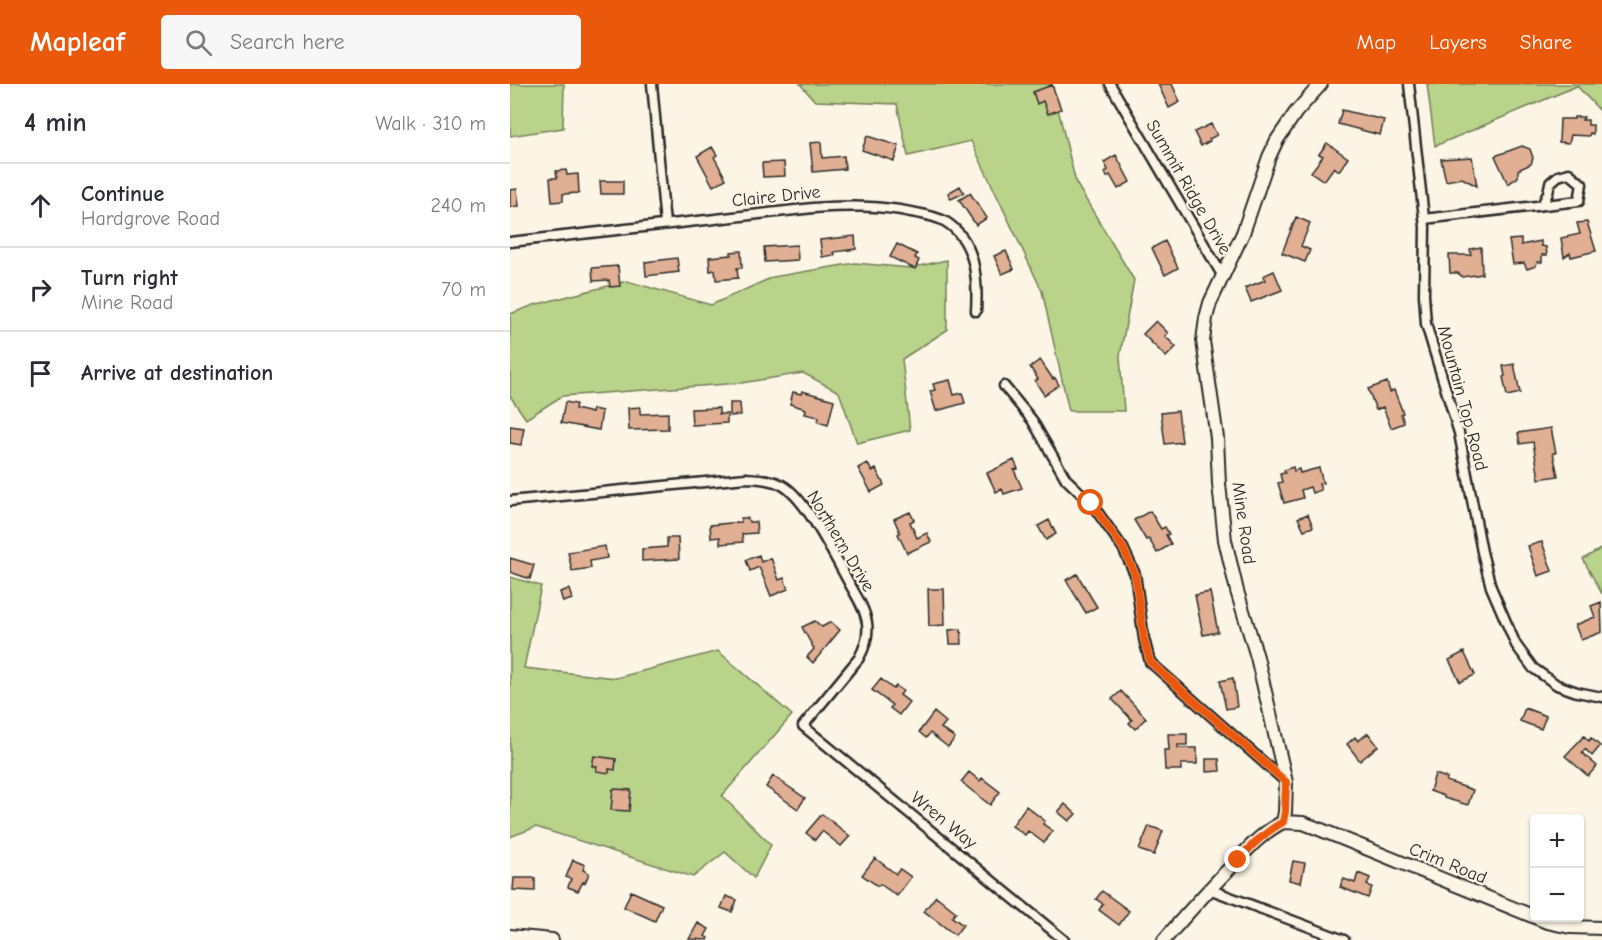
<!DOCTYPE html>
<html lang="en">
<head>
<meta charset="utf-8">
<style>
	:root { --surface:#fff; --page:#f7f7f7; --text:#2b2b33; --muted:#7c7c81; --line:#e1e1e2; --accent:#ea580c }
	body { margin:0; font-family:"Comic Neue",sans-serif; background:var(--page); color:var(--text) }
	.controls { position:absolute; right:18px; bottom:18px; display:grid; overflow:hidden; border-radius:6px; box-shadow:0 2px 4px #0004 }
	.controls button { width:54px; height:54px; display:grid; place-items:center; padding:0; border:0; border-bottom:2px solid var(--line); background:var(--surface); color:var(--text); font:30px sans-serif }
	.stop { position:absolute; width:18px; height:18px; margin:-14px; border:4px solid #ea580c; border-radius:50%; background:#fff }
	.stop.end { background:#ea580c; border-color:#fff; box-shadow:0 2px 6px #0008 }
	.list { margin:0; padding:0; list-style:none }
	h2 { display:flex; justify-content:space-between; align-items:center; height:78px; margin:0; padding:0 24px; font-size:26px }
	h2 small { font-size:20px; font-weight:400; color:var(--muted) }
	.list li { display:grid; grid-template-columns:39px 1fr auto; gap:18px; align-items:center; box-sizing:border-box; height:84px; padding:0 24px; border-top:2px solid var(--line) }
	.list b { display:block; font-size:22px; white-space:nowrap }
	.list p { margin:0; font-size:20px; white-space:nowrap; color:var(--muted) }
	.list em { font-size:20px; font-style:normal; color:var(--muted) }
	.icon { flex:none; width:33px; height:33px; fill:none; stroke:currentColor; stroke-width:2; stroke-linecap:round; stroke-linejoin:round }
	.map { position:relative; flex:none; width:1092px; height:856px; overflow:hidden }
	header { display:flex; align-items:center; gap:36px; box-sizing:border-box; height:84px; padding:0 30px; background:var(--accent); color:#fff }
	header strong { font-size:28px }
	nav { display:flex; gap:33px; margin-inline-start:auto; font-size:21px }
	.search { width:420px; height:54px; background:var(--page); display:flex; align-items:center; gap:15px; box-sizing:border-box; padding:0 21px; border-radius:6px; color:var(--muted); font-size:22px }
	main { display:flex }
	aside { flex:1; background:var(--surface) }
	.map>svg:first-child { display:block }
</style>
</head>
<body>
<header>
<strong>Mapleaf</strong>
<div class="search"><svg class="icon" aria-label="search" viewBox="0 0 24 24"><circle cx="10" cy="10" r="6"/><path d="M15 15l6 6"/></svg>Search here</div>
<nav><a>Map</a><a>Layers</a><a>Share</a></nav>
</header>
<main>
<aside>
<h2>4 min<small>Walk · 310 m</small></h2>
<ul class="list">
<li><svg class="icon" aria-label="ahead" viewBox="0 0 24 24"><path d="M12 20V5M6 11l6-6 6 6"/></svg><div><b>Continue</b><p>Hardgrove Road</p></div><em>240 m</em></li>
<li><svg class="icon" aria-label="right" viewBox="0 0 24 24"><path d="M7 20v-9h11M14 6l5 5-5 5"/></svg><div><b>Turn right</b><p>Mine Road</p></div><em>70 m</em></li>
<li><svg class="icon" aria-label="arrive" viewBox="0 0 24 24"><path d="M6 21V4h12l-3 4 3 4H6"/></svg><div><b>Arrive at destination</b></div></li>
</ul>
</aside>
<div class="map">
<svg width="1092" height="856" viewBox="0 0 1092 856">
	<rect width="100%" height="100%" fill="#fcf5e5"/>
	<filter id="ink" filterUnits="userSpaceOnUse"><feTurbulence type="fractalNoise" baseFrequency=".0167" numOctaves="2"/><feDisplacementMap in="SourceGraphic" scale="12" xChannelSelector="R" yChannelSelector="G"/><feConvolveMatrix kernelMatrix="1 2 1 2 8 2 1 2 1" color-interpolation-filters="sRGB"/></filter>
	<g filter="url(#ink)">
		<path fill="#b9d38a" stroke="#727f5a" stroke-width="1.5" d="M0 0H54L53 44 0 52Z
			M290 0H542L566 99 624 196 610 272 614 327H559L532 207 461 57 398 72 387 20 305 17Z
			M917 0H1092V29L1067 2 925 62Z
			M437 176V246L392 275 400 346 347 359 329 308 293 289 231 299 52 312 16 335 0 312V230L24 221 117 197 201 221 263 193 345 179 400 184Z
			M1092 464V510L1073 475Z
			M0 493 31 502 14 584 106 594 208 567 282 631 212 712 261 761 244 794 215 768 183 793 26 743 0 753Z"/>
		<path fill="#e1af93" stroke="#2b2b2b" stroke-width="1.5" d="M648 0H662L670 18 659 24Z
			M542 1 551 25 538 30 533 17 527 20 523 8Z
			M832 26 874 36 870 51 828 40Z
			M1064 33H1074L1072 36H1078V41H1083V50L1080 49 1079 52 1061 51 1059 59 1049 58 1050 35H1064Z
			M701 40 707 51 699 55 700 57 691 62 684 48Z
			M357 52 389 62 384 77 352 66Z
			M311 58 312 74 334 72 335 85 303 88 300 59Z
			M817 59 838 74 829 87 824 83 814 97 801 88 813 72 809 70Z
			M1012 62 1020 65 1023 74 1021 80 1008 86V93L998 100 985 72Z
			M202 63 207 71 204 73 216 95 203 102 187 72Z
			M606 71 620 98 608 105 600 91 597 93 595 88 598 86 594 78Z
			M962 73 967 102 952 94 936 97 931 75Z
			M274 78 275 92 253 93 252 79Z
			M56 86 57 91 68 90 69 109 53 110V117L42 118 40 94H47L46 87Z
			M90 97H113V110H91Z
			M450 102 454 109 441 115 438 109Z
			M7 105 9 122 0 123V106Z
			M460 109 477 134 466 141 449 116Z
			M786 133 800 139 791 162 800 166 795 178 772 169Z
			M1077 138 1086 167 1061 173 1060 169 1054 173 1051 154 1070 150 1067 139Z
			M345 152 346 165 324 168 325 171 312 173 310 156Z
			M1011 155V161L1031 157V162L1036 163 1037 171H1032V178H1027L1026 182 1017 185 1014 179 1003 180 999 156Z
			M655 157 668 184 655 191 642 164Z
			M387 160 407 170 405 174 409 176 405 185 380 173Z
			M287 161 288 176 255 178 254 163Z
			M971 163 972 190 952 193 948 189H940L939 171H961L960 165Z
			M231 167 232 184H227L228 194 206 196 205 186 200 187 199 173 221 171V168Z
			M496 167 504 185 492 190 484 172Z
			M167 174 169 188 136 192 135 178Z
			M108 182 110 202 100 203 99 196 83 197 82 184Z
			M764 187 772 206 741 218 735 204 755 196 753 192Z
			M646 237 658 249 655 252 666 263 656 273 633 250Z
			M530 276 543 295 545 294 549 301 534 311 525 297 528 295 520 283Z
			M1004 280 1010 309 997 312 993 293 995 292 993 282Z
			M440 296 444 311 452 309 455 319 426 327 420 307 425 306 423 300Z
			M877 298 880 308 884 306 893 329 891 330 894 339 881 344 873 323 866 326 858 305Z
			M292 307 324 316 318 341 308 338 309 333 295 330 296 325 280 320 283 308 291 310Z
			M55 318 66 320 65 325 82 329 83 325 92 327 89 346 51 339Z
			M220 319H230L231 331 220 332Z
			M130 323V330L158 329V345L119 346 118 324Z
			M209 324V330H217V339L182 341 181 325Z
			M668 327 672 358 655 360 651 329Z
			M0 342 14 344 11 361 0 359Z
			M1041 344 1046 369H1043L1048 392 1029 395 1023 358 1010 360 1008 349Z
			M504 376 508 385 504 386 512 404 494 410 492 405 486 408 477 389Z
			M357 379 362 387 366 385 374 401 361 408 348 384Z
			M783 383 784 387 789 385 790 389 809 384 813 399 809 400 811 406 802 409 800 403 791 406 793 414 774 419 768 399 772 398 770 390 775 389 774 386Z
			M640 427 651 445 655 443 659 450 656 451 661 460 647 469 639 455 636 456 624 436Z
			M400 428 404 436 400 438 407 454 417 449 421 458 397 469 388 450 390 449 384 435Z
			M798 430 803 443 794 446 788 434Z
			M231 434H238L239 438H246L247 449 232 450 233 458 210 460V453L201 454 200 441 231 438Z
			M539 436 546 450 536 456 528 442Z
			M157 454H168L169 475 132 477V465L157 463Z
			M1032 458 1042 487 1028 492 1018 462Z
			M95 462 97 474 80 477 81 484 62 487 58 468Z
			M249 471 251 478 261 474 269 496 274 494 278 505 261 512 249 483 240 487 236 476Z
			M0 474 24 481 20 495 0 488Z
			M567 490 587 523 576 529 556 496Z
			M59 505 62 515 53 518 50 508Z
			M418 505H434L435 541 419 542Z
			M700 508 708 548 693 551 685 511Z
			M1091 518 1092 548 1071 556 1065 541 1085 533 1081 522Z
			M305 537 312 543 321 538 330 546 303 579 297 573 304 565 292 543Z
			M451 545 452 560H440L439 546Z
			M954 568 965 591 950 598 939 576Z
			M723 594 727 623 716 625 710 597Z
			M371 595 383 605 386 602 393 607 390 611 399 618 389 631 380 624 382 621 362 606Z
			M611 607 636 634 625 645 619 639 622 636 602 615Z
			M1015 624 1036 632 1031 645 1010 637Z
			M424 628 436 638 431 644 445 654 438 663 420 649 416 654 409 648Z
			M858 649 868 662 850 677 837 660 845 653 848 657Z
			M658 650H677V661H668V664H687V680H671V686H655L654 666H659Z
			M1074 652 1079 657 1081 654 1090 662 1082 672 1075 665 1072 669 1087 682 1078 692 1055 672Z
			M84 672 106 675 105 686 99 685V689L86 687 87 682H82Z
			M696 675H709L710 687 696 688Z
			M459 688 470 697 472 694 490 708 480 721 451 698Z
			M925 690 937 694 936 697 963 706 958 721 934 714V712L920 707Z
			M263 692 295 714 288 725 256 703Z
			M103 705 121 706 119 727 101 726Z
			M555 720 566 730 559 737 548 728Z
			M516 722 535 737 533 740 543 747 534 759 518 747 515 751 502 742Z
			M312 730 340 752 331 762 312 747 305 756 296 749Z
			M639 742 653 747 644 771 629 766Z
			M365 774 386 790 390 785 401 793 387 812 370 800 368 802 352 791Z
			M63 776 75 781 73 786 79 789 75 799 73 798 68 807 58 803 61 795 56 793Z
			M783 777 795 779 791 799 779 796Z
			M848 789 860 794 857 801 862 803 858 814 830 803 834 795 845 799Z
			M4 794H25V807L3 806Z
			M121 807 152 821 145 837 114 823Z
			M592 807 619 827 609 841 589 826 593 820 586 815Z
			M216 812 227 816 222 828 211 824Z
			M426 812 446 828 442 833 453 841 445 851 414 827Z
			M188 839 199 845 195 852 198 854 197 856 179 855Z"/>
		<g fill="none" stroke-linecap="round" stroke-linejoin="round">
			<g stroke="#2b2b2b" stroke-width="13">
				<path id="street" d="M142 0 155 140
					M600 0 712 191
					M899 0 915 143 914 211 916 240 949 349 972 468 981 503 1006 561 1023 584 1047 601 1067 608 1092 613
					M914 135 1069 117 1072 100 1059 89 1048 92 1040 99 1038 109 1032 121
					M0 158 303 124C336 122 368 121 401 128 412 130 426 132 436 138 466 157 468 196 466 227
					M494 302 522 336 556 395 581 419 613 464 625 490 634 555 640 578 776 698
					M0 417 236 394C249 395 261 395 272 401 296 414 324 472 338 497 345 510 355 524 357 539 359 552 355 563 349 574L293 642 554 856
					M699 805 834 856"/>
			</g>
			<g stroke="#2b2b2b" stroke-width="16">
				<path id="secondary" d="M773 738 793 739 809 745 1037 838 1060 843 1092 844
					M0 852 42 856
					M654 856C675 832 697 807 720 784 736 767 751 749 773 738L775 728 776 698 747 573 727 507 715 456 709 400 707 354 693 257 696 234 700 219 733 149 759 73 767 56 786 28 811 0"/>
			</g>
			<use href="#street" stroke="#fcf5e5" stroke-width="8"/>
			<use href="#secondary" stroke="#fcf5e5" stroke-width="12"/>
		</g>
	</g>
	<g fill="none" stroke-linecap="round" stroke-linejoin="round" filter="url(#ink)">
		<path stroke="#ea580c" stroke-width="8" d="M581 419 613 464 625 490 634 555 640 578 776 698 775 728 773 738C755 748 742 761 728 776"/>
	</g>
	<g text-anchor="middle" stroke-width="4.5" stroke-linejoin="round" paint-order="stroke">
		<g font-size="18" fill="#2b2b2b" stroke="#fcf5e5">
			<text transform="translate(679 103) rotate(60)" y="6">Summit Ridge Drive</text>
			<text transform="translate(266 112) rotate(-6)" y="6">Claire Drive</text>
			<text transform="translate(953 314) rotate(75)" y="6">Mountain Top Road</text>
			<text transform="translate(734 439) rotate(82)" y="6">Mine Road</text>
			<text transform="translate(331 457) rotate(59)" y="6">Northern Drive</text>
			<text transform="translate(434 736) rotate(39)" y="6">Wren Way</text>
			<text transform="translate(938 779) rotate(22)" y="6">Crim Road</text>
		</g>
	</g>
</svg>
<div class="controls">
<button>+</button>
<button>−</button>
</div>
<div class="stop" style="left:581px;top:419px"></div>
<div class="stop end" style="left:728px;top:776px"></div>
</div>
</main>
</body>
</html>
